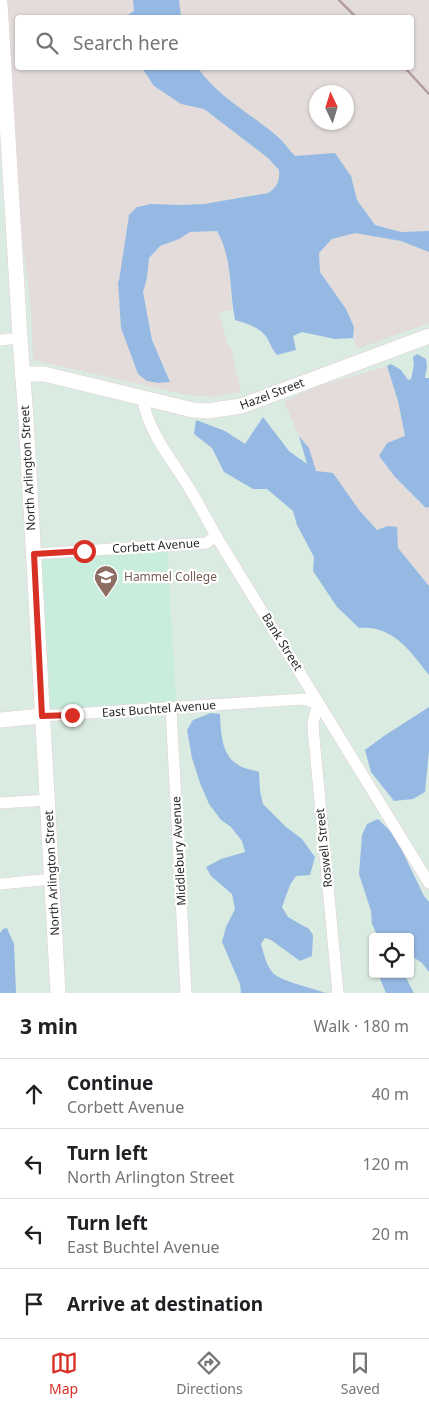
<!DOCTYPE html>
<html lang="en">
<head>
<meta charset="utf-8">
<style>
	:root { --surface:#fff; --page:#f2f2f2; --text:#202124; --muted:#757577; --line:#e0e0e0; --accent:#d93025 }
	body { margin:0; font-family:"Noto Sans",sans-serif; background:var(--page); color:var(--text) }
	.controls { position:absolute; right:15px; bottom:15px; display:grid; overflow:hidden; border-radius:5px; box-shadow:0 1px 4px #0004 }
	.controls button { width:45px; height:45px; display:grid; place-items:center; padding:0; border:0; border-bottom:1px solid var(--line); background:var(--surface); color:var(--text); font:25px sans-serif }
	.compass { position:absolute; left:309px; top:85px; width:45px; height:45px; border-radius:50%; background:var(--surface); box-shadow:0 1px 4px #0004; rotate:356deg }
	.stop { position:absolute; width:15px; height:15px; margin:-11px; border:4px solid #d93025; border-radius:50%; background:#fff }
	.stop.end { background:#d93025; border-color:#fff; box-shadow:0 1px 5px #0008 }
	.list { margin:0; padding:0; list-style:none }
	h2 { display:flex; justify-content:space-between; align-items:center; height:65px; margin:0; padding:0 20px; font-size:21px }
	h2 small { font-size:16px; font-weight:400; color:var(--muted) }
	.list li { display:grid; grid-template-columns:32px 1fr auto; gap:15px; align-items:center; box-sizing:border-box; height:70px; padding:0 20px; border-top:1px solid var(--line) }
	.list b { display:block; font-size:19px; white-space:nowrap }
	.list p { margin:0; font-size:16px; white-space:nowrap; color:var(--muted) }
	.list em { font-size:16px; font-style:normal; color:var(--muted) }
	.icon { flex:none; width:28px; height:28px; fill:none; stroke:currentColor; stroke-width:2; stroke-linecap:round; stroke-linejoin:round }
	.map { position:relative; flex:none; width:429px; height:993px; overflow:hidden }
	.search { position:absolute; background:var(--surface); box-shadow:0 1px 4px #0004; left:15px; right:15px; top:15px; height:55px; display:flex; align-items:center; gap:12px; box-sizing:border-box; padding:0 18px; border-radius:5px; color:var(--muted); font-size:19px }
	.sheet { height:345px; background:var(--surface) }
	nav { display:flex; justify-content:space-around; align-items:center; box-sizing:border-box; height:70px; border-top:1px solid var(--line); background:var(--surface); font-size:14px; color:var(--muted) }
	nav a { display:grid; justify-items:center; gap:2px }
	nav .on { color:var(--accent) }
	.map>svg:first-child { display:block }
</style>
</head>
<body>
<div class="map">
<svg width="429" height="993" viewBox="0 0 429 993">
	<rect width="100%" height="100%" fill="#daebe2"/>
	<path fill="#e3dcdb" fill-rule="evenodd" d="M6 0H133L134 12 126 16 18 18 16 33 18 35V68H142L154 86 181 104 204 109 268 158 279 170 280 179 275 189 268 193 204 204 180 205 119 281 121 328 138 374 147 381 158 383 167 371 160 360 152 340 142 292 147 278 149 258 160 246 179 239 190 232 217 231 222 240 228 258 232 306V310L219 312 227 343 231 348 241 392 212 397 187 395 33 360 31 309 19 213Z
		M179 0H429V231L401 232 375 225 357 200 351 176 295 156 279 137 225 98 203 76 198 68H412V18L181 17ZM316 92H346V122H316Z
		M355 233 401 241 429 252V323L357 349 353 338 354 327 346 309 320 272 319 253 332 239Z
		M387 366 398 401 405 437 387 443 379 456 395 477 426 508 429 507V586L398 548 388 526 377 530 359 510 316 472 309 448 299 436 284 402 318 386Z"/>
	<path fill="#c9eddd" d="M167 549 176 701 49 709 39 564 45 559 56 555Z"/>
	<path fill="#95b9e3" d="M133 0H179L181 17H92L126 16 134 11Z
		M142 68H198C218 97 250 113 277 136 284 142 289 150 295 156L335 153 351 176 357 200 375 225 401 232 429 231V252L401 241 355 233 332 239 319 253 320 272 346 309 354 327 353 338 335 339 302 332 293 336 296 350 277 355C271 349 270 340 264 334 256 326 245 323 235 320 229 290 233 259 217 231L190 232 179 239 160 246 149 258 147 278 143 292 152 340 170 382 158 383 147 381 138 374 121 328 118 281H119L129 215 137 207 151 204 180 205 204 204 268 193C277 188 280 181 279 170L268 158 204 109 181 104 154 86Z
		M417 354 426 359 427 366 425 378H429V507L426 508 395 477 379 456 387 443 405 436 398 401 387 366 391 364 401 370 408 380 411 379 414 365 413 357Z
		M263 417 289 451 307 464 299 436 309 448 316 471 333 473 359 510 377 530 388 526 397 527 398 548 429 586V675C410 651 393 625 359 628L337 607 313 571 314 557 297 525 293 511 267 489H253L224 472 212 448 194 434 196 420 225 431 245 444Z
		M429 707V751L425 792 413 799 394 801 371 772 365 750 384 736Z
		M211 713 220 714C221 733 221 756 240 766 246 769 253 770 259 772L260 791 263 804 286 827 302 839 315 857 310 875 296 876 290 885 282 907 288 917 309 929 313 935 312 956 300 961 271 940 265 938 261 944C264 954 266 965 273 973 282 982 313 988 325 993H241L240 984 222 942 226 927 235 909 232 894 211 876 206 867 221 859 245 852 242 841 231 827 221 820 209 804 200 783 192 758 187 730 193 720Z
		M378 819 395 836 424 896 429 902V972L422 963 410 955V937H378L372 924 371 911 359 874 362 835 367 824Z
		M7 928 14 944 16 993H0V933L3 929Z
		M378 974H404L414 993H386Z"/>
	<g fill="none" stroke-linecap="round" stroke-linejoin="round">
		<g stroke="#e2cfd5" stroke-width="12">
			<path id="street" d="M0 340 20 338
				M143 399C147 431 175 464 191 491 200 506 208 521 216 536L429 883
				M34 554 206 543 216 536
				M171 708 186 993
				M42 716 304 699 318 704 313 723 314 738 338 993
				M0 803 48 800
				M0 884 52 879"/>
		</g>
		<g stroke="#e2cfd5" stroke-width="16">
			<path id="secondary" d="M0 4 20 338 26 419 58 993
				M22 374H44L193 410 208 411 241 406 429 336
				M0 720 42 716"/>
		</g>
		<use href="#street" stroke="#fff" stroke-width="11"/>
		<use href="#secondary" stroke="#fff" stroke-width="15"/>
		<path stroke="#b39da3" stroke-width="2.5" d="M339 0 357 18
			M405 68 429 94"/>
	</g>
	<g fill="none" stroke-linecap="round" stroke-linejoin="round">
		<path stroke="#d93025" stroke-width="6" d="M72 715 42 716 34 554 84 551"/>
	</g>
	<defs>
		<g id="school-pin" transform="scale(1.25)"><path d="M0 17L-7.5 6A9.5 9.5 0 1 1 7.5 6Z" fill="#8d6e63" stroke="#fff"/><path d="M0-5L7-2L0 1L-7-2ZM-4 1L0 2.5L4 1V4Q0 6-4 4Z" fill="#fff"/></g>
	</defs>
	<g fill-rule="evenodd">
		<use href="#school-pin" x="106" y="577"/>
	</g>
	<g text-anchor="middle" stroke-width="4.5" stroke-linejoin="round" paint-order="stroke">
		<g font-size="12" fill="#282828" stroke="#fff">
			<text transform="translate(272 394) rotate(-21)" y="4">Hazel Street</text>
			<text transform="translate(28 468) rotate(-93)" y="4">North Arlington Street</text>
			<text transform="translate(156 546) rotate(-4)" y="4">Corbett Avenue</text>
			<text transform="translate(282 642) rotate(58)" y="4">Bank Street</text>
			<text transform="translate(159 709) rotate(-4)" y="4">East Buchtel Avenue</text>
			<text transform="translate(324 848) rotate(-96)" y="4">Roswell Street</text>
			<text transform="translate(179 851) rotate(-93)" y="4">Middlebury Avenue</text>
			<text transform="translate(52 873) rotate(-93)" y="4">North Arlington Street</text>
		</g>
		<g font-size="12" fill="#785e54" stroke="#fff" text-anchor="start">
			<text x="124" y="581">Hammel College</text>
		</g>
	</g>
</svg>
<div class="controls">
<button><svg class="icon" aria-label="locate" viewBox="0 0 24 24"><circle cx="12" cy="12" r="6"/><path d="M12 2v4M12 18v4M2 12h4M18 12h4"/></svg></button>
</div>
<svg class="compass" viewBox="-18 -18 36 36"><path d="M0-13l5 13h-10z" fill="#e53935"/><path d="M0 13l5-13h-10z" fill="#757577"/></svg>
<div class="stop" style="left:84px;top:551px"></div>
<div class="stop end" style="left:72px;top:715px"></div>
<div class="search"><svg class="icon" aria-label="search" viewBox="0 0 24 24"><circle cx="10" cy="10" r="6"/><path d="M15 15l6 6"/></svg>Search here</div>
</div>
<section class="sheet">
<h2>3 min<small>Walk · 180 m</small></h2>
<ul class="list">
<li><svg class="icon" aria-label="ahead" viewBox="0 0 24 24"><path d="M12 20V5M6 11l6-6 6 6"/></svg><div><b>Continue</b><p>Corbett Avenue</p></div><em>40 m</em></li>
<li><svg class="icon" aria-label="left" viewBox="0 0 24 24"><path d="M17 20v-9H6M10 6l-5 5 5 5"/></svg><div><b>Turn left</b><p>North Arlington Street</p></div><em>120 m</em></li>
<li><svg class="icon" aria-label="left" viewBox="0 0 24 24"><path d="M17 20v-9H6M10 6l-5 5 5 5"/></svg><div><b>Turn left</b><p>East Buchtel Avenue</p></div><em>20 m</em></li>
<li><svg class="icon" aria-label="arrive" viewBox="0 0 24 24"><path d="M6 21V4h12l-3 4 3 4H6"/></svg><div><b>Arrive at destination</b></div></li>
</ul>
</section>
<nav>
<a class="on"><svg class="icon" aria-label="map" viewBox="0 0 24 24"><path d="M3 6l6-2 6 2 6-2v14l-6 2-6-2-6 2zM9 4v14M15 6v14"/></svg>Map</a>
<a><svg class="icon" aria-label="directions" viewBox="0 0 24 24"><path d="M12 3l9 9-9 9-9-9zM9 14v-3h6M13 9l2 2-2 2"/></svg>Directions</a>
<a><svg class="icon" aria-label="saved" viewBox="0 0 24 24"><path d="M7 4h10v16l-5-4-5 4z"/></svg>Saved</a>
</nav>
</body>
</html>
